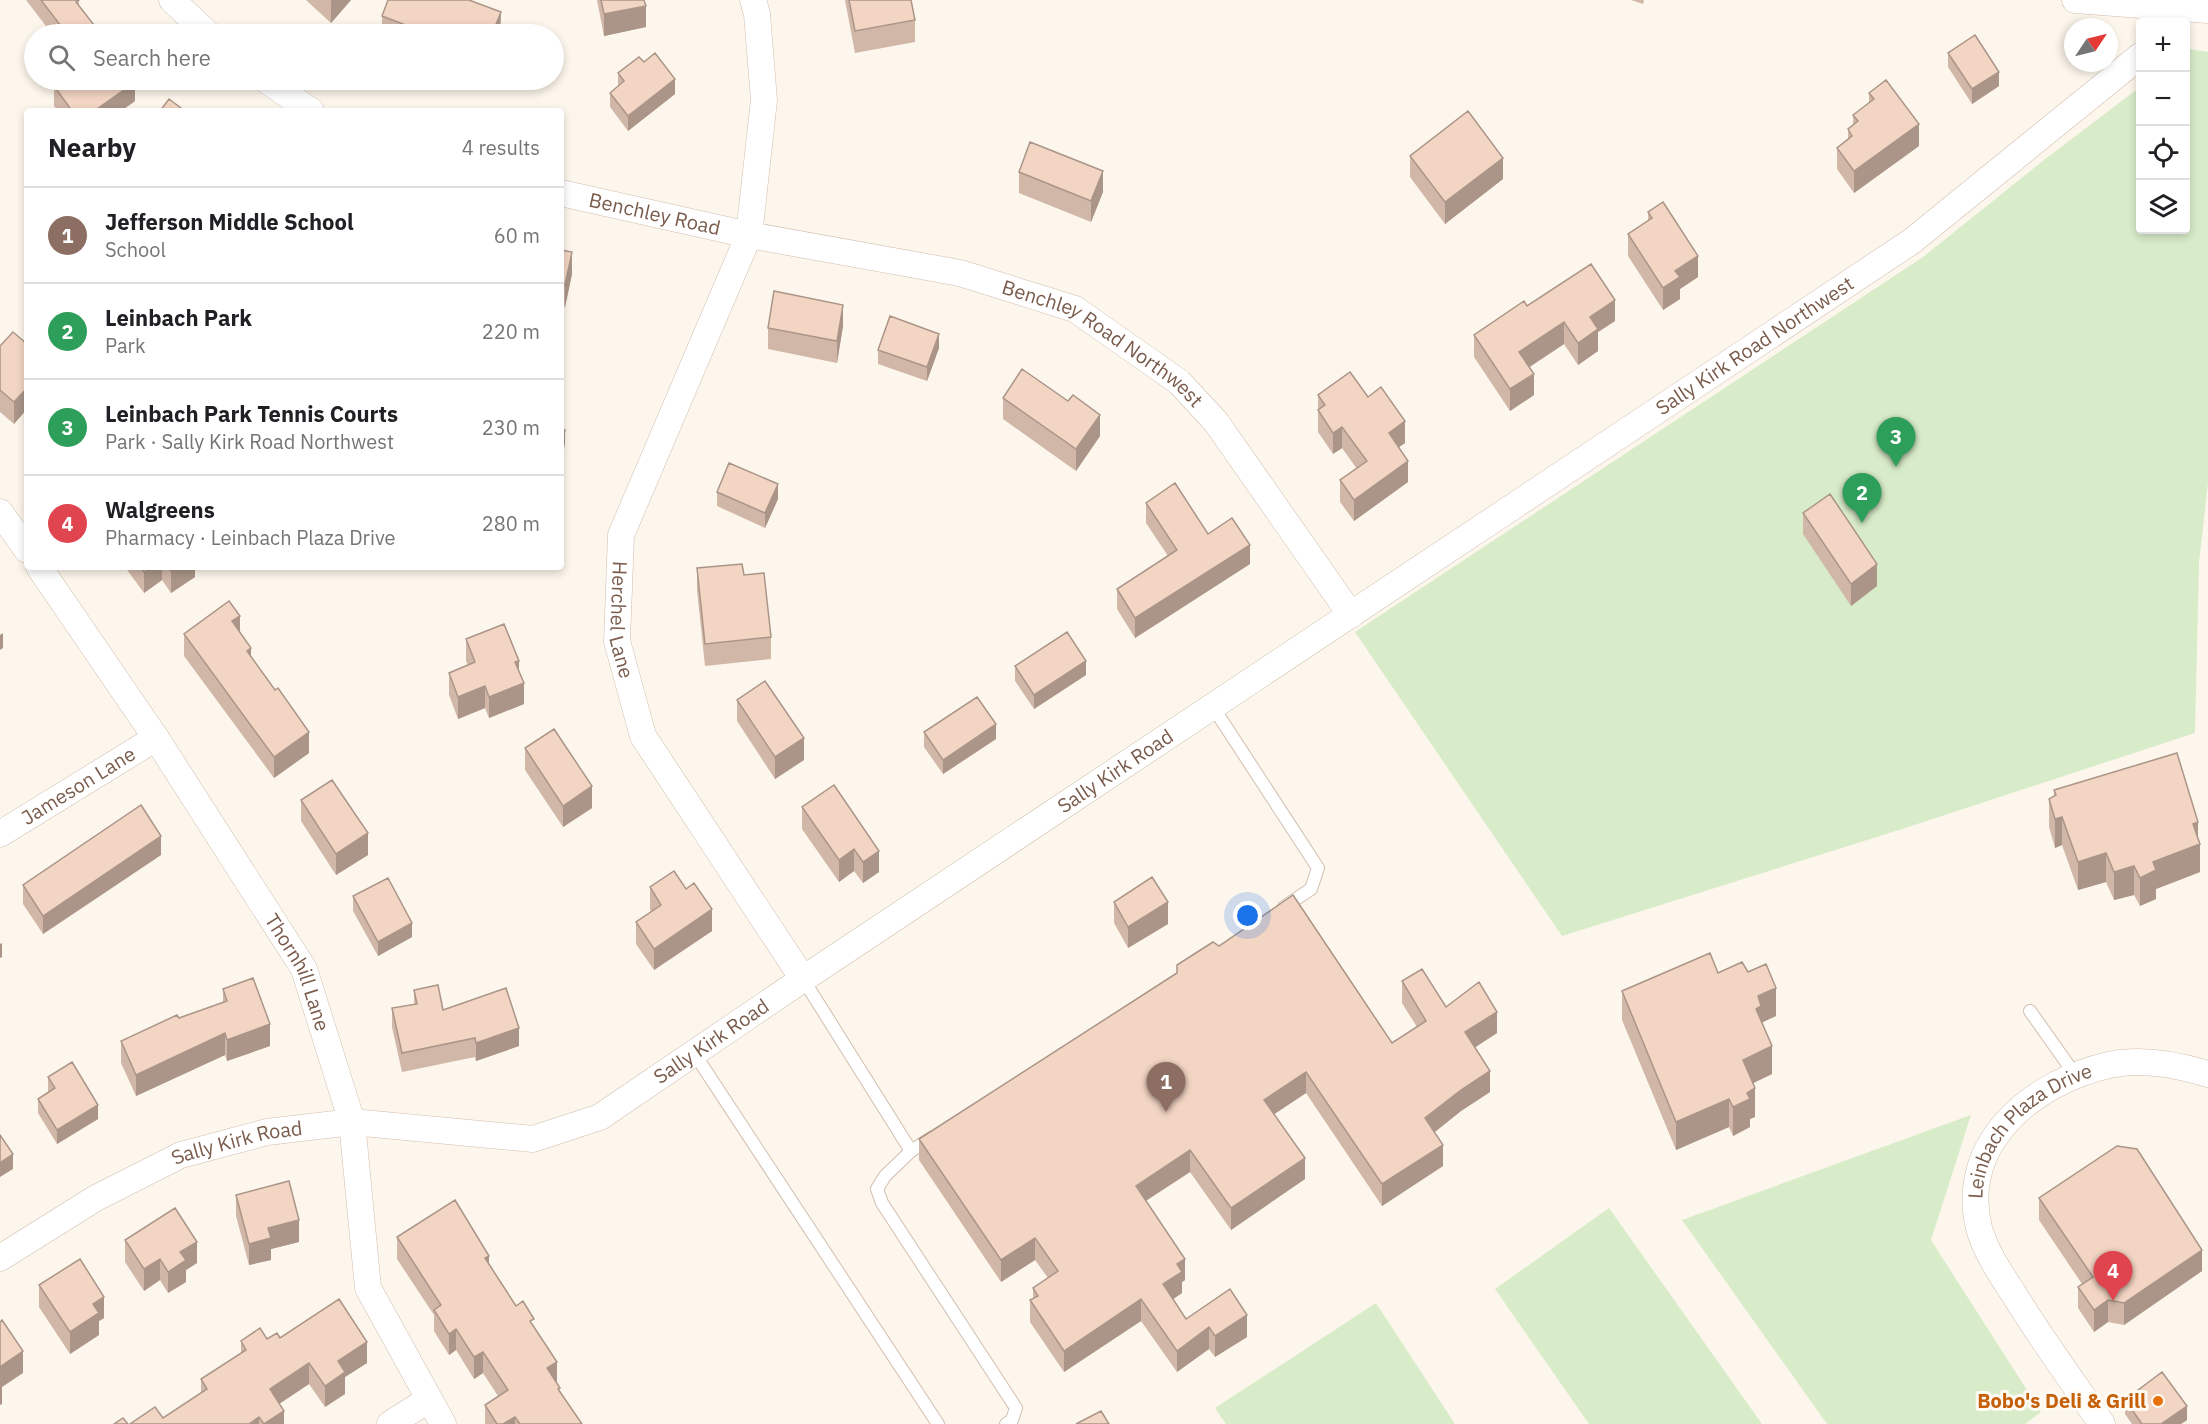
<!DOCTYPE html>
<html lang="en">
<head>
<meta charset="utf-8">
<style>
	:root { --surface:#fff; --page:#f2f2f2; --text:#202124; --muted:#757577; --line:#e0e0e0; --accent:#e76f51 }
	body { margin:0; font-family:"IBM Plex Sans",sans-serif; background:var(--page); color:var(--text) }
	.controls { position:absolute; right:18px; top:18px; display:grid; overflow:hidden; border-radius:6px; box-shadow:0 3px 9px #0003 }
	.controls button { width:54px; height:54px; display:grid; place-items:center; padding:0; border:0; border-bottom:2px solid var(--line); background:var(--surface); color:var(--text); font:30px sans-serif }
	.compass { position:absolute; left:2064px; top:18px; width:54px; height:54px; border-radius:50%; background:var(--surface); box-shadow:0 3px 9px #0003; rotate:55deg }
	.you { position:absolute; left:1248px; top:916px; width:21px; height:21px; margin:-15px; border:4px solid #fff; border-radius:50%; background:#1a73e8; box-shadow:0 0 0 9px #1a73e833 }
	.badge { display:grid; place-items:center; width:39px; height:39px; border-radius:50%; background:var(--accent); color:#fff; font-size:20px; font-weight:700 }
	.pin { position:absolute; translate:-50% -50px; filter:drop-shadow(0 2px 3px #0008) }
	.pin::after { content:''; position:absolute; top:32px; width:21px; height:18px; background:inherit; clip-path:polygon(0 0,100% 0,50% 100%) }
	.list { margin:0; padding:0; list-style:none }
	h2 { display:flex; justify-content:space-between; align-items:center; height:78px; margin:0; padding:0 24px; font-size:26px }
	h2 small { font-size:20px; font-weight:400; color:var(--muted) }
	.list li { display:grid; grid-template-columns:39px 1fr auto; gap:18px; align-items:center; box-sizing:border-box; height:96px; padding:0 24px; border-top:2px solid var(--line) }
	.list b { display:block; font-size:22px; white-space:nowrap }
	.list p { margin:0; font-size:20px; white-space:nowrap; color:var(--muted) }
	.list em { font-size:20px; font-style:normal; color:var(--muted) }
	.icon { flex:none; width:33px; height:33px; fill:none; stroke:currentColor; stroke-width:2; stroke-linecap:round; stroke-linejoin:round }
	.map { position:relative; flex:none; width:2208px; height:1424px; overflow:hidden }
	.search { position:absolute; background:var(--surface); box-shadow:0 3px 9px #0003; left:24px; top:24px; width:540px; height:66px; display:flex; align-items:center; gap:15px; box-sizing:border-box; padding:0 21px; border-radius:33px; color:var(--muted); font-size:22px }
	.panel { position:absolute; background:var(--surface); box-shadow:0 3px 9px #0003; left:24px; top:108px; width:540px; height:462px; border-radius:6px }
	.map>svg:first-child { display:block }
</style>
</head>
<body>
<div class="map">
<svg width="2208" height="1424" viewBox="0 0 2208 1424">
	<rect width="100%" height="100%" fill="#fdf6ec"/>
	<path fill="#d8ecc9" d="M2190 49 2208 52V483L2199 563 2195 733 1899 830 1562 936 1355 632 1923 257 2044 160 2140 87V230H2186V53Z
		M1971 1115 1931 1240 2041 1412 2025 1424H1827L1682 1220Z
		M1609 1208 1762 1424H1589L1495 1289Z
		M1376 1303 1455 1424H1226L1215 1408Z"/>
	<g fill="none" stroke-linecap="round" stroke-linejoin="round">
		<g stroke="#d1beb0" stroke-width="14">
			<path id="service" d="M1213 707 1318 868 1311 889 1284 907
				M803 979 911 1151 933 1137
				M2030 1011 2076 1076
				M694 1053 938 1424
				M911 1151 885 1176 877 1189 882 1203 1016 1408 1012 1420 1006 1424"/>
		</g>
		<g stroke="#d1beb0" stroke-width="27">
			<g id="minor">
				<path d="M172 0 208 34"/>
				<path id="s1" d="M753 0 757 14 764 100 749 235 621 535 617 641 643 736 803 979"/>
				<path d="M2075 0 2208 10"/>
				<path d="M266 80 311 111"/>
				<path id="s2" d="M561 193 749 235 960 273 1075 309 1179 382 1216 422 1351 615"/>
				<path d="M0 512 27 550"/>
				<path id="s3" d="M39 567 156 738 304 969 352 1122 368 1288 443 1424"/>
				<path id="s4" d="M0 834 156 738"/>
				<path id="s5" d="M0 1258 96 1198 181 1155 267 1132 352 1122 533 1139 600 1117 803 979 1912 241 2140 56"/>
				<path d="M390 1424 428 1400"/>
				<path id="s6" d="M2102 1424C2073 1382 2042 1340 2015 1296 2001 1274 1986 1253 1979 1228 1958 1142 2034 1082 2109 1065 2140 1058 2178 1065 2208 1074"/>
			</g>
		</g>
		<use href="#service" stroke="#fff" stroke-width="12"/>
		<use href="#minor" stroke="#fff" stroke-width="26"/>
	</g>
	<path fill="#d1b7a8" d="M26 0H79V6L101 34H52Z
		M306 0H351L331 23Z
		M597 0H644L646 27 604 36Z
		M845 0H911L915 20V42L855 53Z
		M1631 0H1644L1643 4Z
		M501 12 500 34H382V16Z
		M1948 53 1999 86 1972 104 1948 67Z
		M644 62 675 94 628 131 610 107V93L618 86V73Z
		M54 86 135 101 121 111H58L54 106Z
		M1869 93 1919 146 1854 193 1837 169V148L1848 139V129L1853 125V115L1869 103Z
		M1410 156 1503 179 1445 224 1410 177Z
		M1019 172 1103 192 1091 222 1019 193Z
		M1648 212 1698 277 1680 289V299L1663 310 1628 256V234L1648 221Z
		M561 250 572 274 565 307 561 306Z
		M1527 306 1615 321 1598 332V351L1578 365 1564 344 1529 367 1534 395 1510 411 1474 357V335Z
		M843 326 837 363 768 349V328Z
		M27 344V409L14 424 0 412V346Z
		M939 348 927 381 878 364V350Z
		M1318 395 1368 397 1405 443 1399 447 1408 482 1354 521 1340 502V480L1357 469 1342 448 1333 454 1318 432Z
		M1003 398 1068 401 1100 436 1076 471 1003 419Z
		M717 492 778 499 765 528 717 506Z
		M1146 503 1208 534 1250 564 1135 638 1117 609V589L1168 556 1146 523Z
		M1803 513 1877 586 1851 606 1803 534Z
		M125 567H195V577L171 593 162 580 144 593Z
		M697 568 744 575 771 637V659L705 666 697 590Z
		M240 632 251 657 309 753 274 778 184 656V634Z
		M466 639 519 671 524 704 489 718 485 708 458 719 449 695V673L468 665 466 661Z
		M1015 666 1086 675 1034 709 1015 681Z
		M737 700 804 760 775 779 737 721Z
		M924 732 996 739 943 774 924 747Z
		M525 748 592 808 563 827 525 770Z
		M834 785 879 872 863 883 854 871 839 882 802 829V807Z
		M2054 790 2198 839 2200 872 2156 889V899L2140 906 2134 895 2114 900 2106 882 2078 890 2062 845 2055 848 2049 827V799L2054 797Z
		M301 800 368 855 336 875 301 821Z
		M161 855 43 934 23 904V885Z
		M650 887 712 931 654 970 636 944V922L651 912 650 909Z
		M353 896 412 937 378 956 353 911Z
		M1114 902 1168 924 1128 948 1114 923Z
		M1219 946 1392 1043 1417 1027 1402 1003V981L1446 1007 1497 1033 1475 1047 1490 1092 1461 1111 1434 1132 1443 1166 1382 1206 1306 1093 1274 1114 1305 1179 1231 1230 1190 1172 1146 1201 1185 1280 1182 1282V1293L1173 1299 1186 1319 1247 1337 1215 1357 1209 1349 1177 1372 1141 1321 1064 1372 1030 1322V1300L1033 1299V1288L1048 1278 1035 1260 1001 1282 919 1160V1139Z
		M1748 972 1776 1016 1762 1022 1772 1074 1753 1083 1755 1117 1750 1119V1127L1733 1136 1729 1127 1676 1150 1622 1020V991L1718 973Z
		M223 989 270 1046 227 1061 225 1055 136 1096 121 1063V1041L223 1002Z
		M414 990 443 1010 519 1046 476 1061 475 1057 402 1072 392 1027V1008L414 1004Z
		M48 1077 98 1119 57 1144 38 1113V1099L48 1092Z
		M236 1195 299 1242 271 1249V1260L249 1265 236 1216Z
		M2039 1198 2202 1271 2124 1325 2108 1322 2094 1332 2078 1308V1287L2082 1284 2039 1220Z
		M397 1237 489 1264 516 1306 534 1327 560 1391 582 1424H485V1405L498 1396 483 1373 474 1379 456 1350 449 1355 434 1331V1315L397 1259Z
		M125 1240 197 1263 186 1270V1282L168 1293 160 1280 144 1291 125 1262Z
		M39 1285 104 1318 99 1321V1335L70 1354 39 1307Z
		M280 1338 367 1363 345 1377V1394L325 1407 309 1384 279 1404 284 1424H130L163 1418 201 1393V1379L241 1353V1341Z
		M2125 1400 2187 1420 2181 1424H2132L2125 1414Z"/>
	<path fill="#aa9588" d="M332 0H351L331 23V1Z
		M646 6V27L604 36V14Z
		M501 12 500 34H492Z
		M1999 72V86L1972 104V89Z
		M675 79V94L628 131V116Z
		M135 82V101L121 111H94Z
		M1919 124V146L1854 193V171Z
		M1503 158V179L1445 224V202Z
		M1103 171V192L1091 222V201Z
		M572 252V274L565 307V285Z
		M1698 256V277L1680 289V299L1663 310V288L1675 271Z
		M1615 300V321L1598 332V351L1578 365V343L1590 317Z
		M843 305V326L837 363V341Z
		M1564 322V344L1519 374V352Z
		M939 334V348L927 381V367Z
		M1534 374V395L1510 411V389Z
		M27 388V409L14 424V402Z
		M1100 415V436L1076 471V449Z
		M1405 421V443L1389 454V433Z
		M1342 427V448L1333 454V433Z
		M565 430V444L561 464V449Z
		M1408 461V482L1354 521V500Z
		M778 484V499L765 528V513Z
		M1250 545V564L1135 638V618Z
		M1877 564V586L1851 606V584Z
		M151 567H162V580L144 593V572Z
		M178 567H195V577L171 593V571Z
		M240 616V637L232 621Z
		M3 633V648L0 650V635Z
		M251 648V670L247 651Z
		M519 661V682L515 662Z
		M1086 661V675L1034 709V695Z
		M524 683V704L489 718V697Z
		M485 686V708L458 719V697Z
		M996 724V739L943 774V760Z
		M309 732V753L274 778V757Z
		M804 738V760L775 779V757Z
		M592 786V808L563 827V806Z
		M2062 817V845L2055 848V819Z
		M2198 822V845L2200 844V872L2156 889V899L2140 906V878L2153 862 2193 824Z
		M368 833V855L336 875V854Z
		M161 836V855L43 934V916Z
		M854 849V871L839 882V860Z
		M879 851V872L863 883V862Z
		M2106 853V882L2078 890V862Z
		M2134 866V895L2114 900V872Z
		M1168 902V924L1128 948V927Z
		M712 909V931L654 970V949Z
		M412 923V937L378 956V942Z
		M2 943V957L0 958V944Z
		M1776 988V1016L1761 1023 1756 1009 1758 996Z
		M1497 1012V1033L1465 1054V1032Z
		M270 1024V1046L227 1061V1040Z
		M519 1028V1046L476 1061V1043Z
		M225 1033V1055L136 1096V1075Z
		M1772 1046V1074L1743 1088V1060Z
		M1490 1071V1092L1461 1111 1425 1140V1118L1461 1090Z
		M1306 1072V1093L1264 1121V1100Z
		M1755 1088V1117L1750 1119V1127L1733 1136V1107L1747 1093Z
		M1729 1099V1127L1676 1150V1122Z
		M98 1105V1119L57 1144V1130Z
		M1443 1145V1166L1382 1206V1184Z
		M1190 1150V1172L1136 1207V1186Z
		M13 1154V1169L0 1177V1163Z
		M1305 1158V1179L1231 1230V1208Z
		M299 1220V1242L271 1249V1260L249 1265V1244L268 1228Z
		M1035 1238V1260L1001 1282V1260Z
		M197 1242V1263L186 1270V1282L168 1293V1272L180 1252Z
		M2202 1250V1271L2124 1325V1303Z
		M489 1256V1277L485 1258Z
		M160 1259V1280L144 1291V1269Z
		M1185 1259V1280L1182 1282V1293L1163 1306V1284L1177 1264Z
		M104 1297V1318L99 1321V1335L70 1354V1332L93 1304Z
		M1141 1299V1321L1064 1372V1351Z
		M2108 1300V1322L2094 1332V1310Z
		M1247 1315V1337L1215 1357V1336Z
		M1209 1327V1349L1177 1372V1351Z
		M456 1329V1350L449 1355V1334Z
		M367 1342V1363L345 1377V1394L325 1407V1386L338 1361Z
		M23 1351V1373L2 1387V1404L0 1405V1367Z
		M483 1352V1373L474 1379V1357Z
		M557 1362V1384L547 1368Z
		M309 1363V1384L270 1410V1389Z
		M2187 1406V1420L2181 1424H2161Z
		M284 1411V1424H264Z
		M259 1417V1424H249Z
		M515 1417V1424H503Z"/>
	<path fill="#f3d5c3" stroke="#aa9588" stroke-width="1.5" d="M41 0H79L76 2 101 34H67Z
		M388 0H469L501 12 492 34H429L382 16Z
		M601 0H644L646 6 604 14Z
		M849 0H911L915 20 855 31Z
		M1975 35 1999 72 1972 89 1948 53Z
		M655 53 675 79 628 116 610 93 624 81 618 73 639 57 644 62Z
		M63 80H134L135 82 94 111H72L54 86Z
		M1886 80 1919 124 1854 171 1837 148 1852 136 1848 129 1858 121 1853 115 1874 99 1869 93Z
		M169 99 185 111H160Z
		M1468 111 1503 158 1445 202 1410 156Z
		M1030 142 1103 171 1091 201 1019 172Z
		M1663 202 1698 256 1675 271 1680 277 1663 288 1628 234 1652 218 1648 212Z
		M561 250 572 252 565 285 561 284Z
		M1591 264 1615 300 1590 317 1598 329 1578 343 1564 322 1519 352 1534 374 1510 389 1474 335 1524 301 1527 306Z
		M774 291 843 305 837 341 768 328Z
		M890 316 939 334 927 367 878 350Z
		M13 332 27 344V388L14 402 0 390V346Z
		M1022 369 1068 401 1073 395 1100 415 1076 449 1003 398Z
		M1350 372 1368 397 1381 387 1405 421 1389 433 1408 461 1354 500 1340 480 1367 461 1342 427 1333 433 1318 410 1325 405 1318 395Z
		M561 429 565 430 561 449Z
		M729 463 778 484 765 513 717 492Z
		M1175 483 1208 534 1232 518 1250 545 1135 618 1117 589 1177 550 1146 503Z
		M1830 494 1877 564 1851 584 1803 513Z
		M742 564 744 575 764 573 771 637 705 644 697 568Z
		M141 567H151L144 572Z
		M168 567H178L171 571Z
		M229 601 240 616 232 621 251 648 247 651 275 690 278 688 309 732 274 757 184 634Z
		M504 624 519 661 515 662 524 683 489 697 485 686 458 697 449 673 475 662 466 639Z
		M1067 632 1086 661 1034 695 1015 666Z
		M765 681 804 738 775 757 737 700Z
		M977 697 996 724 943 760 924 732Z
		M554 729 592 786 563 806 525 748Z
		M2177 753 2198 822 2193 824 2200 844 2153 862 2156 870 2140 878 2134 866 2114 872 2106 853 2078 862 2062 817 2055 819 2049 799 2056 795 2054 790Z
		M332 780 368 833 336 854 301 800Z
		M834 785 879 851 863 862 854 849 839 860 802 807Z
		M141 805 161 836 43 916 23 885Z
		M674 871 686 889 694 883 712 909 654 949 636 922 661 905 650 887Z
		M1152 877 1168 902 1128 927 1114 902Z
		M388 878 412 923 378 942 353 896Z
		M1293 895 1392 1043 1426 1021 1402 981 1422 969 1446 1007 1479 982 1497 1012 1465 1032 1490 1071 1461 1090 1425 1118 1443 1145 1382 1184 1306 1072 1264 1100 1305 1158 1231 1208 1190 1150 1136 1186 1185 1259 1177 1264 1182 1272 1163 1284 1186 1319 1230 1289 1247 1315 1215 1336 1209 1327 1177 1351 1141 1299 1064 1351 1030 1300 1038 1296 1033 1288 1058 1271 1035 1238 1001 1260 919 1139 1177 973V965L1213 942 1219 946Z
		M1710 953 1718 973 1742 962 1748 972 1766 964 1776 988 1758 996 1761 1006 1756 1009 1772 1046 1743 1060 1755 1088 1747 1093 1750 1099 1733 1107 1729 1099 1676 1122 1622 991Z
		M253 978 270 1024 227 1040 225 1033 136 1075 121 1041 177 1015 179 1018 227 1001 223 989Z
		M438 985 443 1010 506 988 519 1028 476 1043 475 1038 402 1053 392 1008 417 1004 414 990Z
		M72 1062 98 1105 57 1130 38 1099 55 1088 48 1077Z
		M0 1135 13 1154 0 1163Z
		M2117 1146 2137 1149 2202 1250 2124 1303 2108 1300 2094 1310 2078 1287 2093 1277 2039 1198Z
		M289 1181 299 1220 268 1228 271 1238 249 1244 236 1195Z
		M455 1200 489 1256 485 1258 516 1306 523 1301 534 1319 530 1321 557 1362 547 1368 560 1388 558 1389 582 1424H520L515 1417 503 1424H497L485 1405 508 1390 483 1352 474 1357 456 1329 449 1334 434 1310 441 1305 397 1237Z
		M175 1208 197 1242 180 1252 186 1260 168 1272 160 1259 144 1269 125 1240Z
		M80 1259 104 1297 93 1304 99 1313 70 1332 39 1285Z
		M339 1299 367 1342 338 1361 345 1372 325 1386 309 1363 270 1389 284 1411 264 1424 259 1417 249 1424H130L155 1407 163 1418 207 1389 201 1379 246 1350 241 1341 260 1328 267 1339 277 1333 280 1338Z
		M2 1320 23 1351 0 1367V1322Z
		M2162 1372 2187 1406 2161 1424H2142L2125 1400Z
		M1101 1411 1109 1424H1076Z
		M123 1418 128 1424H114Z"/>
	<circle fill="#e8710a" stroke="#fffaf3" stroke-width="2" cx="2158" cy="1401" r="6"/>
	<g text-anchor="middle" stroke-width="6" stroke-linejoin="round" paint-order="stroke">
		<g font-size="20" fill="#7a5c4d" stroke="#fffaf3">
			<text dy="7" stroke="none"><textPath href="#s2" startOffset="96">Benchley Road</textPath></text>
			<text dy="7" stroke="none"><textPath href="#s5" startOffset="2024">Sally Kirk Road Northwest</textPath></text>
			<text dy="7" stroke="none"><textPath href="#s2" startOffset="568">Benchley Road Northwest</textPath></text>
			<text dy="7" stroke="none"><textPath href="#s1" startOffset="648">Herchel Lane</textPath></text>
			<text dy="7" stroke="none"><textPath href="#s5" startOffset="1256">Sally Kirk Road</textPath></text>
			<text dy="7" stroke="none"><textPath href="#s4" startOffset="92">Jameson Lane</textPath></text>
			<text dy="7" stroke="none"><textPath href="#s3" startOffset="482">Thornhill Lane</textPath></text>
			<text dy="7" stroke="none"><textPath href="#s5" startOffset="770">Sally Kirk Road</textPath></text>
			<text dy="7" stroke="none"><textPath href="#s6" startOffset="354">Leinbach Plaza Drive</textPath></text>
			<text dy="7" stroke="none"><textPath href="#s5" startOffset="266">Sally Kirk Road</textPath></text>
		</g>
		<g font-size="20" font-weight="bold" fill="#c56008" stroke="#fffaf3" text-anchor="end">
			<text x="2146" y="1408">Bobo's Deli &amp; Grill</text>
		</g>
	</g>
</svg>
<div class="controls">
<button>+</button>
<button>−</button>
<button><svg class="icon" aria-label="locate" viewBox="0 0 24 24"><circle cx="12" cy="12" r="6"/><path d="M12 2v4M12 18v4M2 12h4M18 12h4"/></svg></button>
<button><svg class="icon" aria-label="layers" viewBox="0 0 24 24"><path d="M12 4l9 5-9 5-9-5zM3 14l9 5 9-5"/></svg></button>
</div>
<svg class="compass" viewBox="-18 -18 36 36"><path d="M0-13l5 13h-10z" fill="#e53935"/><path d="M0 13l5-13h-10z" fill="#757577"/></svg>
<div class="you"></div>
<div class="pin badge" style="left:1166px;top:1112px;background:#8d6e63">1</div>
<div class="pin badge" style="left:1862px;top:523px;background:#2e9e5b">2</div>
<div class="pin badge" style="left:1896px;top:467px;background:#2e9e5b">3</div>
<div class="pin badge" style="left:2113px;top:1301px;background:#e0444e">4</div>
<div class="search"><svg class="icon" aria-label="search" viewBox="0 0 24 24"><circle cx="10" cy="10" r="6"/><path d="M15 15l6 6"/></svg>Search here</div>
<section class="panel">
<h2>Nearby<small>4 results</small></h2>
<ul class="list">
<li><span class="badge" style="background:#8d6e63">1</span><div><b>Jefferson Middle School</b><p>School</p></div><em>60 m</em></li>
<li><span class="badge" style="background:#2e9e5b">2</span><div><b>Leinbach Park</b><p>Park</p></div><em>220 m</em></li>
<li><span class="badge" style="background:#2e9e5b">3</span><div><b>Leinbach Park Tennis Courts</b><p>Park · Sally Kirk Road Northwest</p></div><em>230 m</em></li>
<li><span class="badge" style="background:#e0444e">4</span><div><b>Walgreens</b><p>Pharmacy · Leinbach Plaza Drive</p></div><em>280 m</em></li>
</ul>
</section>
</div>
</body>
</html>
